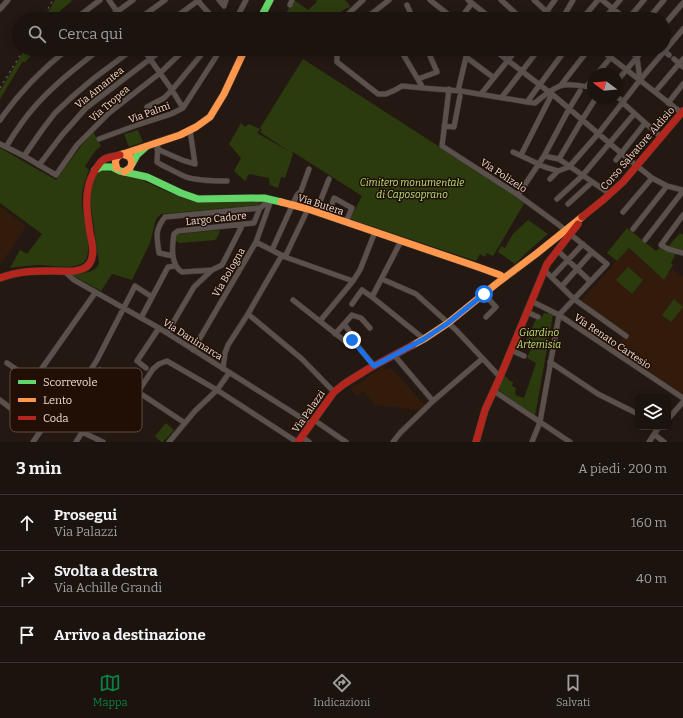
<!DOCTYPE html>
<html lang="it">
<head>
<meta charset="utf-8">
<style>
	:root { --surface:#1b130e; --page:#241c17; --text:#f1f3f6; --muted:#a09e9e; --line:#39322e; --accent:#0b8043 }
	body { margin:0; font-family:Bitter,serif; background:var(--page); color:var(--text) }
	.controls { position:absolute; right:12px; bottom:12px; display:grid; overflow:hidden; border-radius:6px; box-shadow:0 2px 10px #0003 }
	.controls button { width:36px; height:36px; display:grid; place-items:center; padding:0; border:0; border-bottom:1px solid var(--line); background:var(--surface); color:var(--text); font:20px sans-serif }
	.compass { position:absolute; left:587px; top:68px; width:36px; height:36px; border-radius:50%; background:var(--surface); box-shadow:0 2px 10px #0003; rotate:286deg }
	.stop { position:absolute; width:12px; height:12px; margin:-9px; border:3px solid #1a73e8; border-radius:50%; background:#fff }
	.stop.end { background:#1a73e8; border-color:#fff; box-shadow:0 1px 4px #0008 }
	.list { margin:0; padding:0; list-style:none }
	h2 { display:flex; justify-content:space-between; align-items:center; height:52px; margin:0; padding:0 16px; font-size:17px }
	h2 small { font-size:13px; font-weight:400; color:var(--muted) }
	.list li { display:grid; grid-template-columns:26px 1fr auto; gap:12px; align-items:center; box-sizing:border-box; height:56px; padding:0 16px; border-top:1px solid var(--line) }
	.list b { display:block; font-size:15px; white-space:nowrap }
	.list p { margin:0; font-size:13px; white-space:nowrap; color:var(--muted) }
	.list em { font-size:13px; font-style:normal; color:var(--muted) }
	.icon { flex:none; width:22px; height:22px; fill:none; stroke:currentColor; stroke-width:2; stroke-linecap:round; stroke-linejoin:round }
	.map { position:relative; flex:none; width:683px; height:442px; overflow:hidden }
	.search { position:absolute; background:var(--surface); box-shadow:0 2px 10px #0003; left:12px; right:12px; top:12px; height:44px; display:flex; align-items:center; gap:10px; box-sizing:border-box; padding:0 14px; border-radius:22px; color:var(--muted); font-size:15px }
	.sheet { height:220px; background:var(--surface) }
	nav { display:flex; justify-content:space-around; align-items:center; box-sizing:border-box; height:56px; border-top:1px solid var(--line); background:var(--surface); font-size:11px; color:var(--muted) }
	nav a { display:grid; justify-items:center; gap:2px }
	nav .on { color:var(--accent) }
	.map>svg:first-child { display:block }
</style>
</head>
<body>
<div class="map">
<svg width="683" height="442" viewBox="0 0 683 442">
	<rect width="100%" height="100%" fill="#241912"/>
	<path fill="#331b0c" d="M0 206 26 226 0 265Z
		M628 248 664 280 672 269 683 277V396L615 350 627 334 580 302Z
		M382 367 385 370 391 368 426 406 422 411 380 405 376 406 363 391 356 396 351 389Z"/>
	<path fill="#2b3b0e" d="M55 0H71L72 1 60 11 66 19H44Z
		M294 0 308 10 317 2 316 0H345L351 7 345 9 331 19H294L286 13Z
		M25 49H38L24 63 23 61 0 99V91Z
		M303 59 525 202 493 256 487 253 485 257 480 254 476 261 350 219 362 196 293 152 292 153 293 154 285 178 281 177 278 188 270 185 269 178 249 174 245 181 234 171 241 158 229 144 241 123 245 127 249 124 260 129 257 133 290 152 260 132 262 130 260 128Z
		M138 130 143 142 129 147 124 134Z
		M93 132 101 146 95 151 85 166 89 170C84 183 81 191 82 206 83 218 96 258 81 264 69 269 53 266 41 265 30 265 20 267 10 268L20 250 27 254 42 234 0 203V148L56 180 81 146Z
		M103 169 126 176 135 177 168 192 200 203 259 200 260 203 259 205 161 214 156 219 150 243 132 280 112 274 101 291 72 275C82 273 96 273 99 263L90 201 91 183 97 172Z
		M528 220 548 234 526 253 515 264 498 252 501 246 505 248 513 234Z
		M627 228 656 251 663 245 667 248 680 233 683 235V250L678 249 671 263 673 265 664 280 629 248 617 261 607 253Z
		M220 230 218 236 215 240 179 243 175 240V236L178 234Z
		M628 267 643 280 632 294 616 280Z
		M674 299 683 307 671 322 662 315Z
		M544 313 547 314 548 313 553 315 535 416 497 389 504 376 508 378V380L513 382 512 386 516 388 515 394 517 396 524 398 529 384 536 363 527 358 531 349 527 347 528 344 525 343 537 317H542Z
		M166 423 174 430 163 442H161L155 436Z"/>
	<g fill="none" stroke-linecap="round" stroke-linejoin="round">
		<g stroke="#3d342f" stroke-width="6">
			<path id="street" d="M109 0 122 19
				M219 0 224 6 226 0
				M430 0 454 19
				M468 0 492 19
				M501 0 522 19
				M534 0 547 12 558 19
				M602 0 626 19
				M198 1 214 19
				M290 5 292 0
				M407 5 413 19
				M0 9 8 0
				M75 19 100 0
				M107 19 133 0
				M139 19 165 0
				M173 19 199 0
				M236 19 246 0
				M343 19 348 14 363 0
				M365 19 389 0
				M460 19 472 3
				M541 19 555 0
				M562 19 573 0
				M582 19 598 0
				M604 19 620 0
				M628 19 644 0
				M648 19 664 0
				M664 25 683 3
				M143 49 172 90 183 108
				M337 49V62L378 94H386L395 90 402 86 423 88
				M400 49 423 88 461 91 527 102
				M493 49 549 92
				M566 49 527 102 535 103C542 97 555 86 564 85 571 84 586 86 593 88
				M600 49 683 114
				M628 49 637 57 640 80
				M662 49 669 55
				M466 57 494 78
				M674 59 683 67
				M597 74 611 57
				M418 79 437 72 427 49
				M617 81 644 49
				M561 85 589 49
				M587 86 593 78
				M449 89 442 146 518 195 559 225 607 264 559 315 540 422 532 442
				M458 91 466 57 471 49
				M655 92 683 59
				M481 94 517 49
				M502 97 539 49
				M617 97 620 99
				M623 103 661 137
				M668 103 683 84
				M147 107 164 98 172 90 206 49
				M0 120C19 93 42 69 68 49
				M444 126 454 127 460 96
				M99 139 137 125 171 114 183 108 221 49
				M158 143 157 162 160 164C168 168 177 173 186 177 199 181 213 181 227 181
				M0 144 24 156 56 175 77 145 109 113 160 73 182 52
				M6 147C15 132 25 117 37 104 56 83 78 66 100 49
				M157 149 182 160 195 164 190 130
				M513 152 545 167 558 171
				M521 155 552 94 621 153 652 178 667 186 683 190
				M24 156 42 130 55 113 73 96 93 79 133 49
				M544 156 559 159 610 194
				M559 159 582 120 596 98
				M616 160 645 123
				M39 165 62 135 86 108 163 49
				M550 179 558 171 569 167 598 134 640 80 683 29
				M518 195 544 156 569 109 580 91
				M557 199 582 176 634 114
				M568 204 592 182
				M316 212 329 179
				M623 212 652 178
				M683 215 661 245 668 249 683 253
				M328 216 334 198 352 208 346 222
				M633 229 667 186
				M295 236 308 209
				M645 240 683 191
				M401 241 372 297 424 339
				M256 242 285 257 353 281
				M272 250 297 195 301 191 309 169
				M557 250 590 281
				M173 256 159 253C157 237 154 231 165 217L260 208
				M285 257 294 238
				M212 270 182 272C170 265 172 246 174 234L178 231 254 223 260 208 271 199
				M544 270 574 299 626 336
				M64 271 74 280 159 328 311 424
				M552 277 583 244
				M382 279 416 294 456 330 500 377
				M562 286 592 252
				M484 294 496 307 486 317
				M293 300 345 341 353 340 374 366
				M531 301 559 315 683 398
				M352 304 362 290 372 297
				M527 312 538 317
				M248 314 302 359 334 392
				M141 318 168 267 176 266
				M320 321 353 281 360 270 375 232
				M344 324 352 315 361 318 370 328
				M167 333 194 287 212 270 222 265 243 224
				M335 334 344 324 350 332 353 340
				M193 350 256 242 271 200
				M511 350 524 356
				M394 355 433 401
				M550 362 598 394 638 414
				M7 363 33 381 95 293
				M146 368 137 361 159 328
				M223 369 225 353 228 345 248 314 282 255
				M100 370 120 385 138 392 185 423
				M494 391 540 422 570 442
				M138 392 153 369 159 364 167 361 217 390 297 442
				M0 400 27 421
				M668 419 683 402
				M314 420 346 442
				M82 432 103 442
				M654 434 664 442
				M302 437 309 442
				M33 442 49 419 59 418 74 396 97 360 135 286 152 297
				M76 442 95 411
				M169 442 195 411 217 390 229 373
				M393 442 400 433 433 401 482 359
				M649 442 659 427"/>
		</g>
		<g stroke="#3d342f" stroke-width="8">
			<path id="fast" d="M260 19 270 0
				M132 164 137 155 146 147
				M95 170 101 167H112L120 171 147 177 181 193 198 199 264 198 281 202"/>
		</g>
		<g stroke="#3d342f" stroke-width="8">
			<path id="slow" d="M123 154 130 157 132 163 130 168 124 172
				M117 169C115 163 114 159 120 155L180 135 196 127 210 117 224 94 245 49
				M281 202 308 209 478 267 500 275 504 278
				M413 345 424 339 448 323 496 284 536 254 582 217"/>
		</g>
		<g stroke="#3d342f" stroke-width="8">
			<path id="jam" d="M582 217 603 200 623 182 683 111
				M0 278C25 268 48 272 74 271 80 270 86 269 90 263 95 254 92 242 90 233 87 213 83 191 94 172 102 158 104 158 120 155
				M298 442 334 392 344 384 368 369 413 345
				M476 442 485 410 500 377 547 264 578 224"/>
		</g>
		<use href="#street" stroke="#5a514c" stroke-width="5"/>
		<use href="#fast" stroke="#63d668" stroke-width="7"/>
		<use href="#slow" stroke="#ff974d" stroke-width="7"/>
		<use href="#jam" stroke="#b3261e" stroke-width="7"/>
		<path stroke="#5e5550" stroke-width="1.5" stroke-dasharray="2 4" stroke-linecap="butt" d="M42 19 53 0
			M0 88 24 49"/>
	</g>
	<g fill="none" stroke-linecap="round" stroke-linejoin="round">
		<path stroke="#1a73e8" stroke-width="5" d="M352 340 374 366 424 339 448 323 484 294"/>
	</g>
	<g text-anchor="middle" stroke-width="3" stroke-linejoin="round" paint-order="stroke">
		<g font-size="10" fill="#eadbd3" stroke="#210e04">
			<text transform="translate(99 87) rotate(-39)" y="4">Via Amantea</text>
			<text transform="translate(109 103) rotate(-41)" y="4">Via Tropea</text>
			<text transform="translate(149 112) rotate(-20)" y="4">Via Palmi</text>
			<text transform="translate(637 148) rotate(-49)" y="4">Corso Salvatore Aldisio</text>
			<text transform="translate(504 175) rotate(33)" y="4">Via Polizelo</text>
			<text transform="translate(321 204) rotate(18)" y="4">Via Butera</text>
			<text transform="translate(216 218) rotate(-6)" y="4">Largo Cadore</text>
			<text transform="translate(228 272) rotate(-60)" y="4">Via Bologna</text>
			<text transform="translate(193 339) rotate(32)" y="4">Via Danimarca</text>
			<text transform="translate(613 341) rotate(34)" y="4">Via Renato Cartesio</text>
			<text transform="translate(308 411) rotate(-55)" y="4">Via Palazzi</text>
		</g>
		<g font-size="10" font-style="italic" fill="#b7e37b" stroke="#210e04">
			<text x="412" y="186">Cimitero monumentale<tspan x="412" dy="12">di Caposoprano</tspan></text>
			<text x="539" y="336">Giardino<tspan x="539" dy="12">Artemisia</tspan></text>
		</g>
	</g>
	<rect x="10" y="368" width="132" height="64" rx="6" fill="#210e04" stroke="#5d4c42" stroke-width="1"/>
	<rect x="18" y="380" width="18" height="4" fill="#63d668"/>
	<rect x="18" y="398" width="18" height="4" fill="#ff974d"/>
	<rect x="18" y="416" width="18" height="4" fill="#b3261e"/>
	<g font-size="11" fill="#eadbd3">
		<text x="43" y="386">Scorrevole</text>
		<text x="43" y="404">Lento</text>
		<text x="43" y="422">Coda</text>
	</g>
</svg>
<div class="controls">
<button><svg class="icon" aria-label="layers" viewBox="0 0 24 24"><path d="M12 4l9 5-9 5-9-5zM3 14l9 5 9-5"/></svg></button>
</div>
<svg class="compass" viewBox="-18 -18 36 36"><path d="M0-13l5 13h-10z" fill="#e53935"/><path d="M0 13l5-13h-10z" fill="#a09e9e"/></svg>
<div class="stop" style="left:484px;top:294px"></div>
<div class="stop end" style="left:352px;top:340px"></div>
<div class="search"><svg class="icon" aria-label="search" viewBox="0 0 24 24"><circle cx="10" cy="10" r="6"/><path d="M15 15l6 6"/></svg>Cerca qui</div>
</div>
<section class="sheet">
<h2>3 min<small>A piedi · 200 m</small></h2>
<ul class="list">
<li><svg class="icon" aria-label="ahead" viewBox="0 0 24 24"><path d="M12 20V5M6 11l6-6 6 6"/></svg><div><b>Prosegui</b><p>Via Palazzi</p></div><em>160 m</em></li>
<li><svg class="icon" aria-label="right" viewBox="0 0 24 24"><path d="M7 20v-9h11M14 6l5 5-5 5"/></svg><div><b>Svolta a destra</b><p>Via Achille Grandi</p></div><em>40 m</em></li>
<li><svg class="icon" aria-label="arrive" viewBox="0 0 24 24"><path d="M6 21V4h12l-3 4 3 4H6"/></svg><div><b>Arrivo a destinazione</b></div></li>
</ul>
</section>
<nav>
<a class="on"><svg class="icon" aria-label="map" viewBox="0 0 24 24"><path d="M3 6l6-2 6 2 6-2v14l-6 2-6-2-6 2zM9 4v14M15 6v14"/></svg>Mappa</a>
<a><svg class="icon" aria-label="directions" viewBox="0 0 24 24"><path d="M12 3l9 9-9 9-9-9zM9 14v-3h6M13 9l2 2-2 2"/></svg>Indicazioni</a>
<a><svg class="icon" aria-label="saved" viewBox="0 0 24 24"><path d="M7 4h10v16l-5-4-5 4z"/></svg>Salvati</a>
</nav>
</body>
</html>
